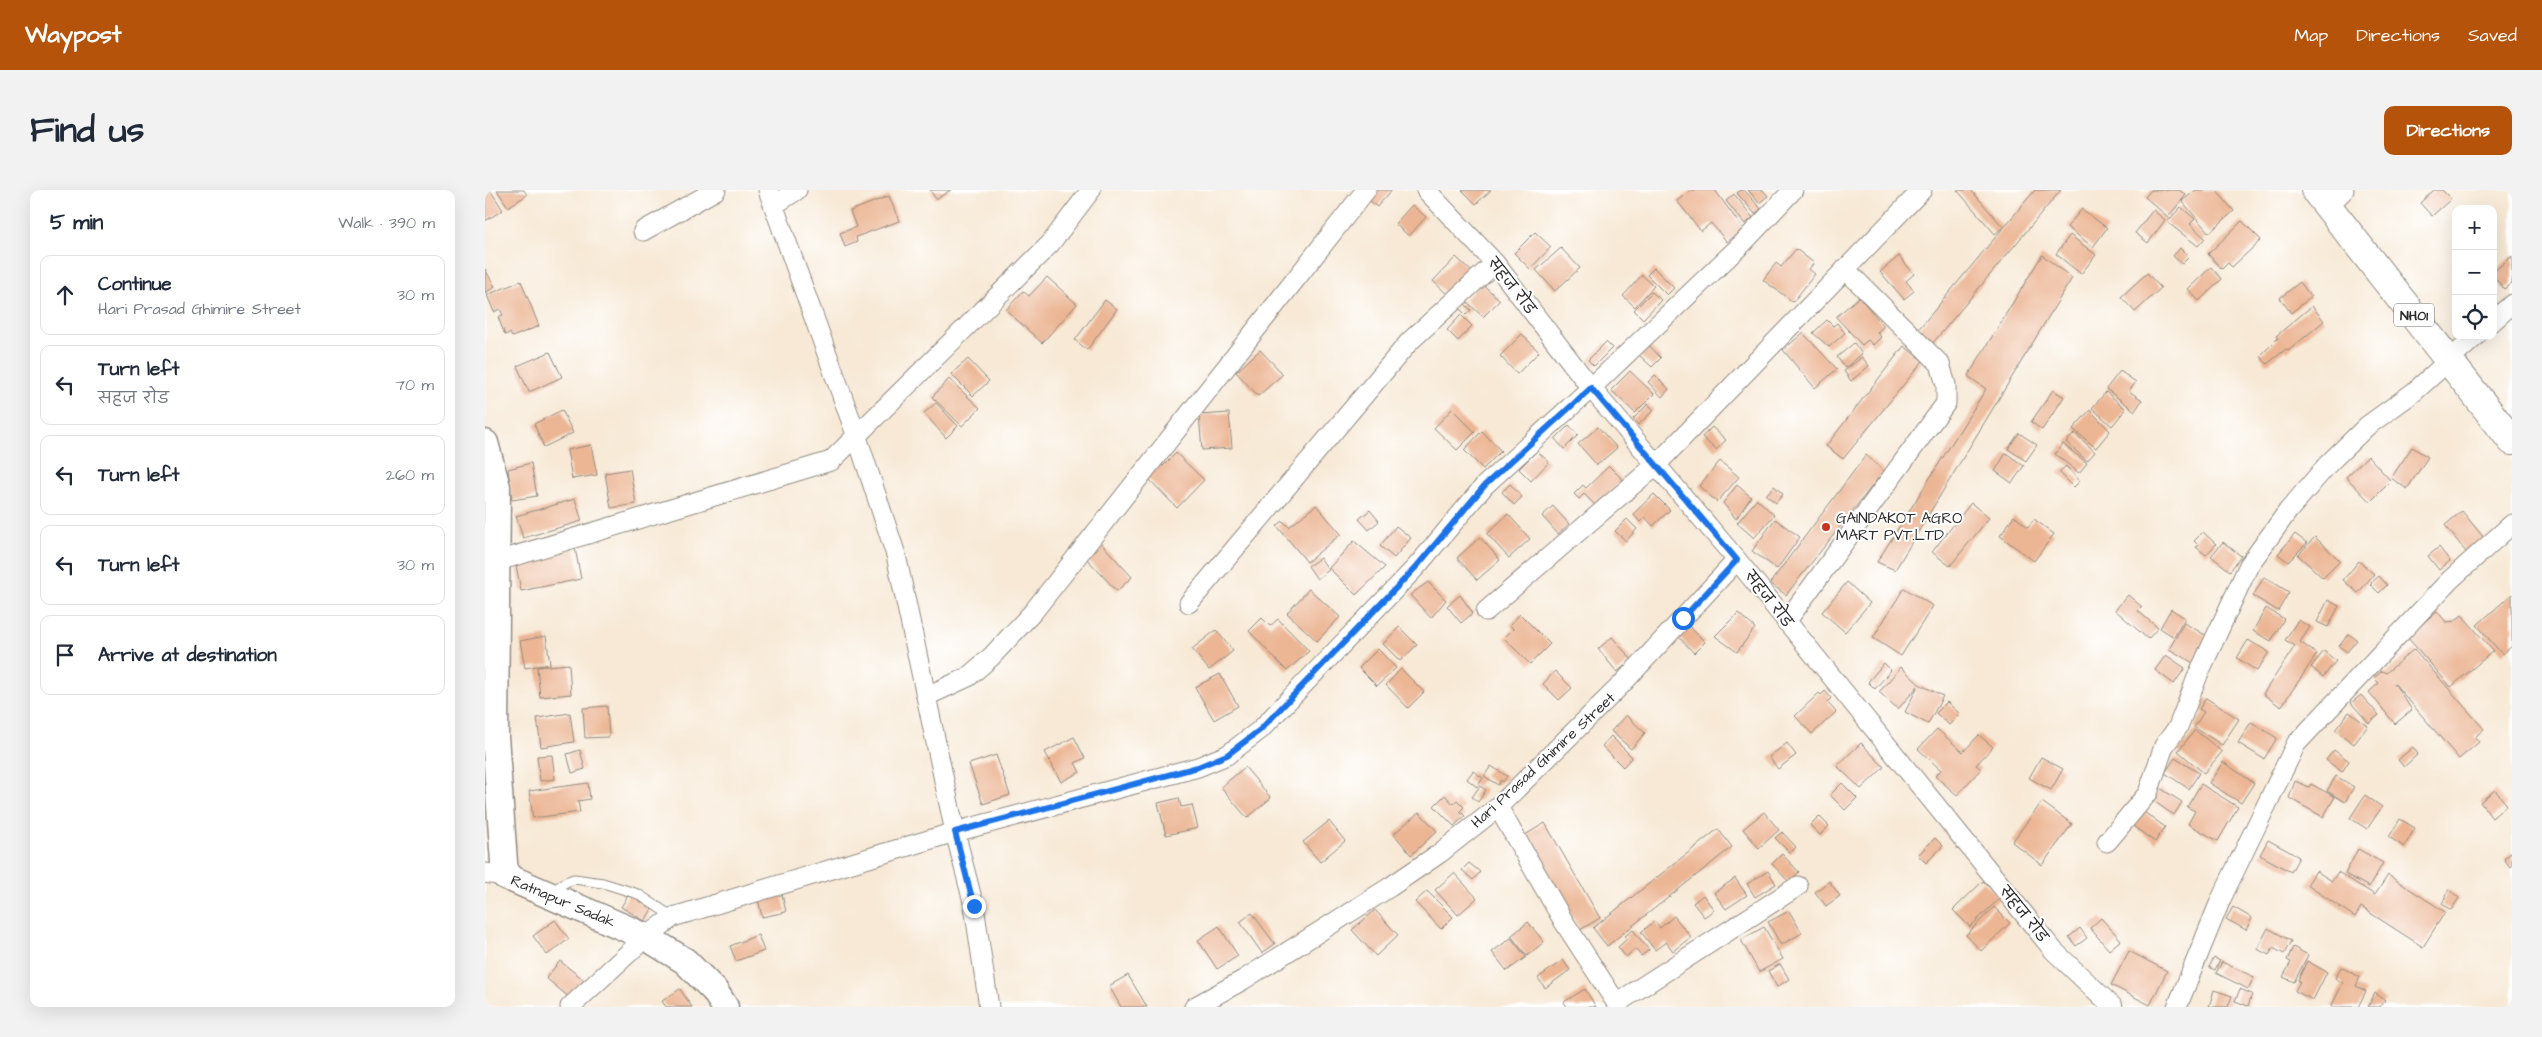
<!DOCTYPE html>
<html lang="en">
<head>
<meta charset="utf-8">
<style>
	:root { --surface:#fff; --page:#f2f2f3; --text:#1f2937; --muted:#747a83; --line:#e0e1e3; --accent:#b45309 }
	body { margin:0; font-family:"Architects Daughter","Playpen Sans Deva",sans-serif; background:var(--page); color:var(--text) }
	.controls { position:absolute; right:15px; top:15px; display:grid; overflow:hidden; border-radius:10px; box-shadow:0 5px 20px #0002 }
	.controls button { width:45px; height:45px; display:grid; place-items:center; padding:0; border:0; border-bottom:1px solid var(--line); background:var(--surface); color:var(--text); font:25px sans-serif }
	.stop { position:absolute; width:15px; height:15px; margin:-11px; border:4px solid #1a73e8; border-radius:50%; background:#fff }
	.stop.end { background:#1a73e8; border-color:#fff; box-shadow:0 1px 5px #0008 }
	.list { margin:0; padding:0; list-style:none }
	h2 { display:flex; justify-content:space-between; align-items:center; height:65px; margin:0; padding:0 20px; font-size:21px }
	h2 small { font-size:16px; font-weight:400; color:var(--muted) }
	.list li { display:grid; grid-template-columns:32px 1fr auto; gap:15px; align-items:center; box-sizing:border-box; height:80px; margin:0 10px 10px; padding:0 10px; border:1px solid var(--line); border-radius:10px }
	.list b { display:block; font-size:19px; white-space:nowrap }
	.list p { margin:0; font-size:16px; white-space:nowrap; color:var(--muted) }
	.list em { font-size:16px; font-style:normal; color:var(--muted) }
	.icon { flex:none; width:28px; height:28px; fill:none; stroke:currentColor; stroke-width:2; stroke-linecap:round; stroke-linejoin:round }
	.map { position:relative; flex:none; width:2027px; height:817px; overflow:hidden; border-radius:10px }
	header { display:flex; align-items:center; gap:30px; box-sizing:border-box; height:70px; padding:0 25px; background:var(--accent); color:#fff }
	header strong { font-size:24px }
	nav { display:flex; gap:28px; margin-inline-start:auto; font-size:18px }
	.intro { display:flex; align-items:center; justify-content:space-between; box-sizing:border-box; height:120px; padding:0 30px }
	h1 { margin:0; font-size:35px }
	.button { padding:12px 22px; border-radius:10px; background:var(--accent); color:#fff; font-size:18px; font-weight:700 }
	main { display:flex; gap:30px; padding:0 30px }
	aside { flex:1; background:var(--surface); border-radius:10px; box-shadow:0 5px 20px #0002 }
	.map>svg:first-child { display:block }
</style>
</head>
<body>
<header>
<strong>Waypost</strong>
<nav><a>Map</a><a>Directions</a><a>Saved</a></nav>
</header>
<div class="intro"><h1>Find us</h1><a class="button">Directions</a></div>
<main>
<aside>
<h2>5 min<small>Walk · 390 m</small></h2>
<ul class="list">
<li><svg class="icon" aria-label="ahead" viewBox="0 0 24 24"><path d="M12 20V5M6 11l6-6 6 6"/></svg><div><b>Continue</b><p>Hari Prasad Ghimire Street</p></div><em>30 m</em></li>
<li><svg class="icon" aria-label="left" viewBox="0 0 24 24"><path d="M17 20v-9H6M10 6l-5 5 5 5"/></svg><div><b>Turn left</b><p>सहज रोड</p></div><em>70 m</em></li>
<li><svg class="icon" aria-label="left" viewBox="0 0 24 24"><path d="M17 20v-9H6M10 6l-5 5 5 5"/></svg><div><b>Turn left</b></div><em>260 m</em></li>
<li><svg class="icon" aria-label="left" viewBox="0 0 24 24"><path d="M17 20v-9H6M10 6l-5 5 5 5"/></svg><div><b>Turn left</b></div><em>30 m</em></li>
<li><svg class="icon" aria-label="arrive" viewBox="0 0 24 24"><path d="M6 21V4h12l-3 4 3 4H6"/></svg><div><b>Arrive at destination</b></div></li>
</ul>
</aside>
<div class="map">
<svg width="2027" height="817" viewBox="0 0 2027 817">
	<rect width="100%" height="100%" fill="#fff"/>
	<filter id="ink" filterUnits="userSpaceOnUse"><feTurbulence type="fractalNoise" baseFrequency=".02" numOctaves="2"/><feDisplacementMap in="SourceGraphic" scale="10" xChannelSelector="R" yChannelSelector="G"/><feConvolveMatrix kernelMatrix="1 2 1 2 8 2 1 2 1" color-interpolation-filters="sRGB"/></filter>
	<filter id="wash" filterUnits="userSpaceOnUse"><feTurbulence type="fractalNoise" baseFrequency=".0096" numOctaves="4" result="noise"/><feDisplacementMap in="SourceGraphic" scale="20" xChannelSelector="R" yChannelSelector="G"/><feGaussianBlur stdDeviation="1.12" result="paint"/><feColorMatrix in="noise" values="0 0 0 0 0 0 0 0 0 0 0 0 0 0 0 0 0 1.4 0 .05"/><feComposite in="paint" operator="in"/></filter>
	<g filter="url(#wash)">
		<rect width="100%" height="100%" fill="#f7e9d6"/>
		<g id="blocks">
			<path fill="#ecb694" d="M0 0H5L18 20 0 31Z
				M12 0H39L42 5 23 17Z
				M445 0H466L451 9Z
				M887 0H907L892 17 881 7Z
				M977 0H1006L991 14Z
				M1206 0H1230L1258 39 1242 52 1226 33 1216 41 1192 11Z
				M1256 0H1259L1276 19 1270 24 1252 3Z
				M1263 0H1278L1283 6 1274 13Z
				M1472 0H1486L1518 37 1510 44Z
				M1550 0H1576L1447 154 1432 141Z
				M1666 0H1694L1701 5 1683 27 1660 7Z
				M1711 0H1731L1749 21 1724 43 1697 11Z
				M1949 0H1957L1966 9 1947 26 1935 13Z
				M1249 4 1268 28 1260 34 1241 11Z
				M404 6 414 31 371 47 372 52 360 57 355 43 371 37 365 21Z
				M927 15 941 27 924 46 910 34Z
				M1696 17 1710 29 1705 34 1720 48 1713 56 1682 32Z
				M1597 19 1622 38 1608 57 1582 37Z
				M1668 20 1680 30 1663 53 1650 43Z
				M1757 31 1776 50 1747 77 1743 73 1737 79 1723 64Z
				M1050 42 1066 57 1045 79 1029 63Z
				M1585 45 1611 65 1596 84 1571 64Z
				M1076 58 1095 78 1070 101 1051 80Z
				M1695 58 1704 67 1697 74 1688 66Z
				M1311 59 1329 73 1324 79 1330 84 1308 112 1278 90 1291 73 1296 77Z
				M1557 65 1587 88 1410 380 1392 372 1501 199 1483 186Z
				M1414 66 1429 84 1421 91 1429 101 1419 109 1395 82Z
				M2027 66V93L2019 99 2008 86V82Z
				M971 67 987 82 964 106 948 91Z
				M1726 77 1737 89 1714 111 1703 99Z
				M1169 78 1189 98 1182 105 1162 85Z
				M0 79 10 97 0 103Z
				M1662 83 1676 98 1650 122 1636 107Z
				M1157 85 1169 96 1150 117 1138 106Z
				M562 87 592 114 557 153 521 120 538 101 544 106Z
				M36 91 54 136 27 147 25 143 20 145 13 127 18 125 15 119 9 122 2 105Z
				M1815 92 1826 107 1806 123 1795 108Z
				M996 93 1015 110 998 127 980 110Z
				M1167 102 1176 110 1158 129 1149 120Z
				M1374 107 1399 136 1392 142 1396 147 1388 155 1383 150 1377 155 1351 127Z
				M620 110 632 119 602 160 590 150Z
				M978 112 986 120 981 125 973 117Z
				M1827 116 1839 131 1803 161 1801 159 1782 174 1775 166 1793 148 1791 146Z
				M976 125 987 136 973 151 962 140Z
				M1342 130 1348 136 1352 133 1360 143 1344 157 1328 143Z
				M1318 143 1352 179 1330 198 1298 160Z
				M1037 144 1054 162 1032 184 1015 166Z
				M1121 152 1127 158 1109 176 1103 170Z
				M1369 153 1377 164 1360 178 1352 167Z
				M1164 155 1176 168 1167 177 1154 165Z
				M1419 156 1438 171 1358 269 1341 256Z
				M775 160 798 184 773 206 751 182Z
				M65 162 77 187 44 202 32 176Z
				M1377 167 1384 176 1366 191 1359 181Z
				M483 169 504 191 488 206 466 184Z
				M1145 181 1169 204 1150 223 1126 200Z
				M1635 181 1651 192 1644 201 1657 210 1650 221 1621 199Z
				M1170 185 1184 199 1177 207 1163 192Z
				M464 189 495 218 477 236 447 207Z
				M1568 200 1579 207 1557 240 1546 232Z
				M1621 202 1641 219 1627 236 1607 218Z
				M451 213 473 236 461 248 439 223Z
				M1163 214 1169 220 1153 235 1148 229Z
				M967 219 990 242 972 260 949 238Z
				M77 220 88 243 59 257 49 234Z
				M1605 220 1625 241 1611 258 1588 239Z
				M744 223 747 258 717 260 714 225Z
				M1084 235 1093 245 1079 259 1070 249Z
				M1113 237 1132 258 1112 275 1093 254Z
				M1227 237 1241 250 1231 260 1217 247Z
				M997 241 1016 261 998 279 979 260Z
				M1534 243 1552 255 1541 271 1523 259Z
				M1590 243 1610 262 1602 271 1581 252Z
				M1578 254 1602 273 1594 283 1570 264Z
				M106 255 112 285 87 289 82 260Z
				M1927 257 1943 267 1922 299 1906 288Z
				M1052 261 1064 272 1046 291 1034 279Z
				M691 263 719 290 692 318 660 285 670 271 678 276Z
				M1521 263 1539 276 1527 293 1510 281Z
				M1381 265 1399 281 1301 405 1285 393Z
				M1883 266 1906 291 1885 312 1861 287Z
				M1235 271 1254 287 1232 312 1214 296Z
				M46 273 52 306 27 310 23 279Z
				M1124 276 1138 290 1111 316 1099 304 1094 309 1089 304 1098 295 1101 298Z
				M1581 276 1595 291 1589 297 1574 282Z
				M145 279 151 314 126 318 120 283Z
				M1025 294 1037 307 1029 315 1017 302Z
				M1252 295 1266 307 1251 329 1238 313Z
				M1289 296 1298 304 1291 313 1281 305Z
				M1169 304 1185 320 1168 336 1160 327 1155 332 1148 324Z
				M90 309 97 331 38 348 31 326Z
				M1272 309 1289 325 1269 348 1252 333Z
				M1486 313 1504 328 1465 376 1447 362Z
				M831 315 856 344 822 372 792 336 798 331 804 337Z
				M1068 316 1084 334 1073 344 1057 326Z
				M885 320 894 331 884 340 874 329Z
				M1977 321 1999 348 1981 362 1960 335Z
				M1023 324 1045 349 1024 368 1002 344Z
				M1529 326 1543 337 1549 329 1569 344 1549 371 1515 346Z
				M1142 329 1152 339 1141 351 1130 341Z
				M1290 329 1315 347 1292 379 1267 361Z
				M911 336 926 348 909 368 895 356Z
				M1718 342 1731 354 1721 365 1711 357 1713 355 1709 351Z
				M1810 344 1822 353 1803 372 1793 364Z
				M995 347 1015 370 992 390 972 368Z
				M1830 347 1855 371 1838 388 1813 365Z
				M869 351 900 377 871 405 844 378Z
				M615 352 647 387 632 401 600 367Z
				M1738 352 1756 366 1745 381 1726 366Z
				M1954 357 1965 371 1954 380 1943 366Z
				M90 358 96 389 36 401 30 370Z
				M835 368 844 380 832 389 823 376Z
				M1874 371 1889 384 1873 403 1858 390Z
				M1894 386 1902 395 1894 403 1885 394Z
				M1779 387 1804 402 1793 421 1768 406Z
				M943 392 961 410 946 428 925 405Z
				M1362 392 1385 413 1360 442 1337 422Z
				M1419 398 1448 416 1416 466 1388 448Z
				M824 399 855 427 832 451 802 423Z
				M2027 404V456L2017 464 1992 435Z
				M975 405 988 423 976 433 962 416Z
				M1643 405 1657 417 1653 421 1673 438 1663 449 1630 420Z
				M1843 410 1854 416 1843 437 1832 432Z
				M1781 418 1799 429 1786 451 1768 441Z
				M1686 419 1700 428 1689 447 1675 438Z
				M1952 421 1961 432 1970 431 1977 425 2008 461 1966 497 1922 447Z
				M1253 423 1270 438 1252 462 1230 446Z
				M1035 424 1065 454 1045 474 1019 448 1028 439 1025 435Z
				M777 428 785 436 793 429 824 461 802 481 764 441Z
				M1813 430 1825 437 1815 452 1832 464 1796 517 1778 504 1810 456 1800 450Z
				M1699 433 1724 447 1710 474 1684 459Z
				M1204 436 1220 452 1209 463 1193 446Z
				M914 437 932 455 915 471 898 454Z
				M731 440 748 461 724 480 707 459Z
				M1864 444 1872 450 1862 462 1854 456Z
				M61 446 65 474 40 478 35 451Z
				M1127 447 1147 470 1132 482 1113 459Z
				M1763 450 1784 462 1772 481 1752 468Z
				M893 459 911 478 892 496 874 478Z
				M1929 459 1999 539 1990 547 1994 552 1974 569 1909 493 1927 520 1910 534 1884 502 1894 493 1889 488 1897 481 1901 483Z
				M1839 461 1851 471 1838 487 1826 477Z
				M1681 465 1700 478 1689 494 1670 480Z
				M1399 473 1406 480 1390 499 1383 492Z
				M84 474 86 504 55 507 52 477Z
				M1416 477 1434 494 1458 506 1443 534 1420 522 1433 496 1413 519 1394 502Z
				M916 479 939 502 923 518 901 495Z
				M1070 481 1087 498 1074 510 1058 494Z
				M735 484 753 516 729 530 710 497Z
				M1340 501 1346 508 1342 512 1351 522 1327 544 1310 526 1334 503 1336 505Z
				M1876 505 1894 525 1884 533 1866 513Z
				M1721 508 1754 529 1737 555 1709 537 1719 522 1714 519Z
				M1462 512 1475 524 1464 535 1451 523Z
				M122 516 124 547 100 548 98 518Z
				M1864 522 1883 536 1869 554 1850 540Z
				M85 523 89 552 56 557 52 528Z
				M1141 525 1160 543 1146 559 1126 541Z
				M1766 532 1792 548 1779 569 1753 553Z
				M1452 539 1478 562 1494 545 1508 557 1491 575 1496 579 1472 605 1450 586 1456 580 1433 559Z
				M1710 540 1737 562 1719 583 1693 561Z
				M1126 546 1147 567 1138 577 1117 556Z
				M589 547 600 568 590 573 595 582 576 592 560 562Z
				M1302 553 1311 565 1293 579 1284 567Z
				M1376 553 1399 577 1376 599 1352 576Z
				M1928 557 1933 564 1919 577 1913 570Z
				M95 560 100 579 87 583 82 564Z
				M1849 560 1864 571 1857 582 1841 570Z
				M67 565 70 589 55 591 52 566Z
				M511 565 525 605 498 614 484 574Z
				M1556 567 1578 579 1566 600 1544 588Z
				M1690 568 1714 583 1704 599 1680 583Z
				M1738 572 1769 593 1756 613 1724 593Z
				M1006 576 1022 586 1018 592 1016 590 1013 595 999 586Z
				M760 577 786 608 762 628 736 597Z
				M988 581 998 588 992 597 982 589Z
				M1851 586 1869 597 1860 612 1842 601Z
				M1810 591 1824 597 1826 594 1850 607 1838 627 1804 608Z
				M103 593 105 609 93 611 95 622 48 628 44 601Z
				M1357 593 1372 608 1360 620 1345 605Z
				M1716 594 1753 617 1733 651 1703 634 1710 621 1702 617Z
				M995 596 1001 600 993 612 987 607Z
				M1675 598 1697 612 1689 625 1667 610Z
				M2010 600 2022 615 2007 628 1995 612Z
				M960 605 968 614 972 610 979 617 975 621 980 626 969 636 949 616Z
				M1880 605 1897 617 1882 639 1865 628Z
				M694 608 696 617 707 615 713 638 681 645 673 613Z
				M1557 612 1587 634 1557 675 1527 652Z
				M934 622 952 641 926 665 909 644Z
				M1279 622 1294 640 1274 658 1258 639Z
				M1659 622 1680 637 1670 652 1648 636Z
				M1334 626 1344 636 1335 645 1325 635Z
				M1915 629 1930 638 1919 657 1904 647Z
				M844 631 860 651 835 672 818 652Z
				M1060 633 1115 728 1095 740 1040 645Z
				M1233 639 1247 657 1122 756 1108 738Z
				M1297 642 1311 657 1305 663 1290 648Z
				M1450 648 1458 656 1441 673 1433 665Z
				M1783 650 1814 667 1806 682 1775 665Z
				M1873 659 1898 673 1884 697 1860 684Z
				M2027 662V675L2025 677 2019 669Z
				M1297 664 1314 682 1304 692 1287 674Z
				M984 673 995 682 988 690 977 680Z
				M1283 681 1291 694 1270 707 1262 694Z
				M1831 681 1847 691 1853 682 1890 705 1903 685 1960 722 1938 757 1876 717 1870 727 1822 695Z
				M969 683 992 708 973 725 950 700Z
				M1250 688 1262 705 1241 719 1229 703Z
				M1344 691 1355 706 1341 716 1330 702Z
				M1498 691 1515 708 1485 737 1468 720Z
				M1964 699 1974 708 1966 720 1957 714Z
				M942 701 968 727 956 739 930 712Z
				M144 704 168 717 160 731 136 717Z
				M297 704 301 722 277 727 273 709Z
				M1218 705 1229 720 1219 727 1208 713Z
				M1509 717 1525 733 1496 761 1481 745Z
				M1748 717 1767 728 1761 740 1741 729Z
				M890 720 913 745 891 766 867 740Z
				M1304 721 1317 743 1296 755 1283 732Z
				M767 723 790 754 777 763 755 732Z
				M1189 726 1206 747 1188 761 1181 752 1170 760 1156 742 1170 731 1175 738Z
				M1616 728 1636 750 1624 760 1605 738Z
				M70 730 84 749 62 765 48 746Z
				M1043 732 1059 752 1042 766 1026 746Z
				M734 736 753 766 732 779 713 750Z
				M1279 737 1298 769 1274 782 1256 750Z
				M1595 738 1602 748 1591 756 1584 747Z
				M1783 738 1806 751 1799 764 1788 758 1784 765 1772 759Z
				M1148 740 1164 760 1156 766 1150 759 1141 767 1133 757 1142 749 1140 746Z
				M273 745 279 761 251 771 245 756Z
				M1026 748 1041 767 1022 781 1007 762Z
				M1808 757 1823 765 1809 792 1798 787 1806 772 1802 770Z
				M1644 761 1682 781 1665 815 1626 795Z
				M1729 768 1735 771 1730 780 1724 777Z
				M1078 770 1085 780 1060 798 1053 788Z
				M75 771 99 790 85 808 61 788Z
				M1822 771 1842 782 1828 810 1810 801 1815 791 1813 790Z
				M1737 772 1769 787 1763 799 1731 783Z
				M1295 774 1304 789 1292 797 1283 781Z
				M1856 777 1875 787 1871 796 1881 801 1873 817H1846L1858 793 1850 788Z
				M643 785 662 817H636L624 796Z
				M195 799 207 817H181L177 811Z
				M1100 799 1111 817H1082L1079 812Z
				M1755 799 1767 804 1763 816 1750 811Z
				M1729 800 1747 806 1743 817H1724Z
				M1890 803 1900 810 1895 817H1883Z"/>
		</g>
	</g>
	<g filter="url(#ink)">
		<use href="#blocks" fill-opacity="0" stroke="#918a80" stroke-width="1"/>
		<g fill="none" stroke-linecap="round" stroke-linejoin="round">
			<g stroke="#918a80" stroke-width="11">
				<path id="service" d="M66 702 81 692 89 689 118 693 153 704 188 727"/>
			</g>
			<g stroke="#918a80" stroke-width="21">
				<path id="minor" d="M283 0 372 247 411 365 470 642 489 716 504 817
					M941 0 1010 73 1106 198 1252 370 1569 761 1628 817
					M289 15 312 0
					M1843 16 1859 0
					M158 41 231 0
					M2008 131 2027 114
					M13 371 346 271 565 54 606 0
					M704 413 924 152 1010 73
					M1001 421 1172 274 1437 0
					M1301 432 1461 213V195L1455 174 1360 79
					M442 506 483 487 506 467 548 422 881 0
					M1013 617 1079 732 1134 817
					M1622 652 1663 603 1679 556 1693 537 1713 485 1764 375 1803 321 1844 273 1882 236 1929 202 1991 146
					M0 683 20 686
					M1132 813 1313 696
					M85 817 161 747 188 727 470 642 713 577 742 565 775 540 932 376 1000 295 1106 198 1258 53 1308 0
					M709 817 758 790 905 697 955 663 1013 617 1137 494 1252 370
					M1692 817 1736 709 1811 554 1965 390 2027 334"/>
			</g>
			<g stroke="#918a80" stroke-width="29">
				<path id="secondary" d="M0 253 12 297 10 546 20 686 161 747 200 771 229 800 240 817"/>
			</g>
			<g stroke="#918a80" stroke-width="30">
				<path id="trunk" d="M1830 0 2027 251"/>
			</g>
			<use href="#service" stroke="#fff" stroke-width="9"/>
			<use href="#minor" stroke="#fff" stroke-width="19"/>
			<use href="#secondary" stroke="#fff" stroke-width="26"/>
			<use href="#trunk" stroke="#fff" stroke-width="28"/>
		</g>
	</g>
	<g fill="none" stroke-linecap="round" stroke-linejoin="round" filter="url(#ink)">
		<path stroke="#1a73e8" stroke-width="6" d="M489 716 470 642 713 577 742 565 775 540 932 376 1000 295 1106 198 1252 370 1198 428"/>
	</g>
	<circle fill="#c8321e" stroke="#fff" stroke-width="2" cx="1341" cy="337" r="5"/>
	<g text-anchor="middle" stroke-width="4" stroke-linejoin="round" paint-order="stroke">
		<rect fill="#fff" stroke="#6b6b6b" stroke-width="1" x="1909" y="113.5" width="40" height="23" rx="4"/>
		<g font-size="14" font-weight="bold" fill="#2b2b2b">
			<text x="1929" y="130">NH01</text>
		</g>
		<g font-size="15" fill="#2b2b2b" stroke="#fff">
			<text transform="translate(1027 96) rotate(52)" y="5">सहज रोड</text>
			<text transform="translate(1284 409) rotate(52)" y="5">सहज रोड</text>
			<text transform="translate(1058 570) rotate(-43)" y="5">Hari Prasad Ghimire Street</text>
			<text transform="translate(78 711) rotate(23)" y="5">Ratnapur Sadak</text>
			<text transform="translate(1539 724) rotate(51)" y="5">सहज रोड</text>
		</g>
		<g font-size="15" fill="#2b2b2b" stroke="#fff" text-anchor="start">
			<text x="1351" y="333">GAINDAKOT AGRO<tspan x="1351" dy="17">MART PVT.LTD</tspan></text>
		</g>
	</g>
</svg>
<div class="controls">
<button>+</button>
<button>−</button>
<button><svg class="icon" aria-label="locate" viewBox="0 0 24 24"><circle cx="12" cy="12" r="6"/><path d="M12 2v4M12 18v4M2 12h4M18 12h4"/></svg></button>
</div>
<div class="stop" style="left:1198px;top:428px"></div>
<div class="stop end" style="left:489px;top:716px"></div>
</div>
</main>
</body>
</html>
